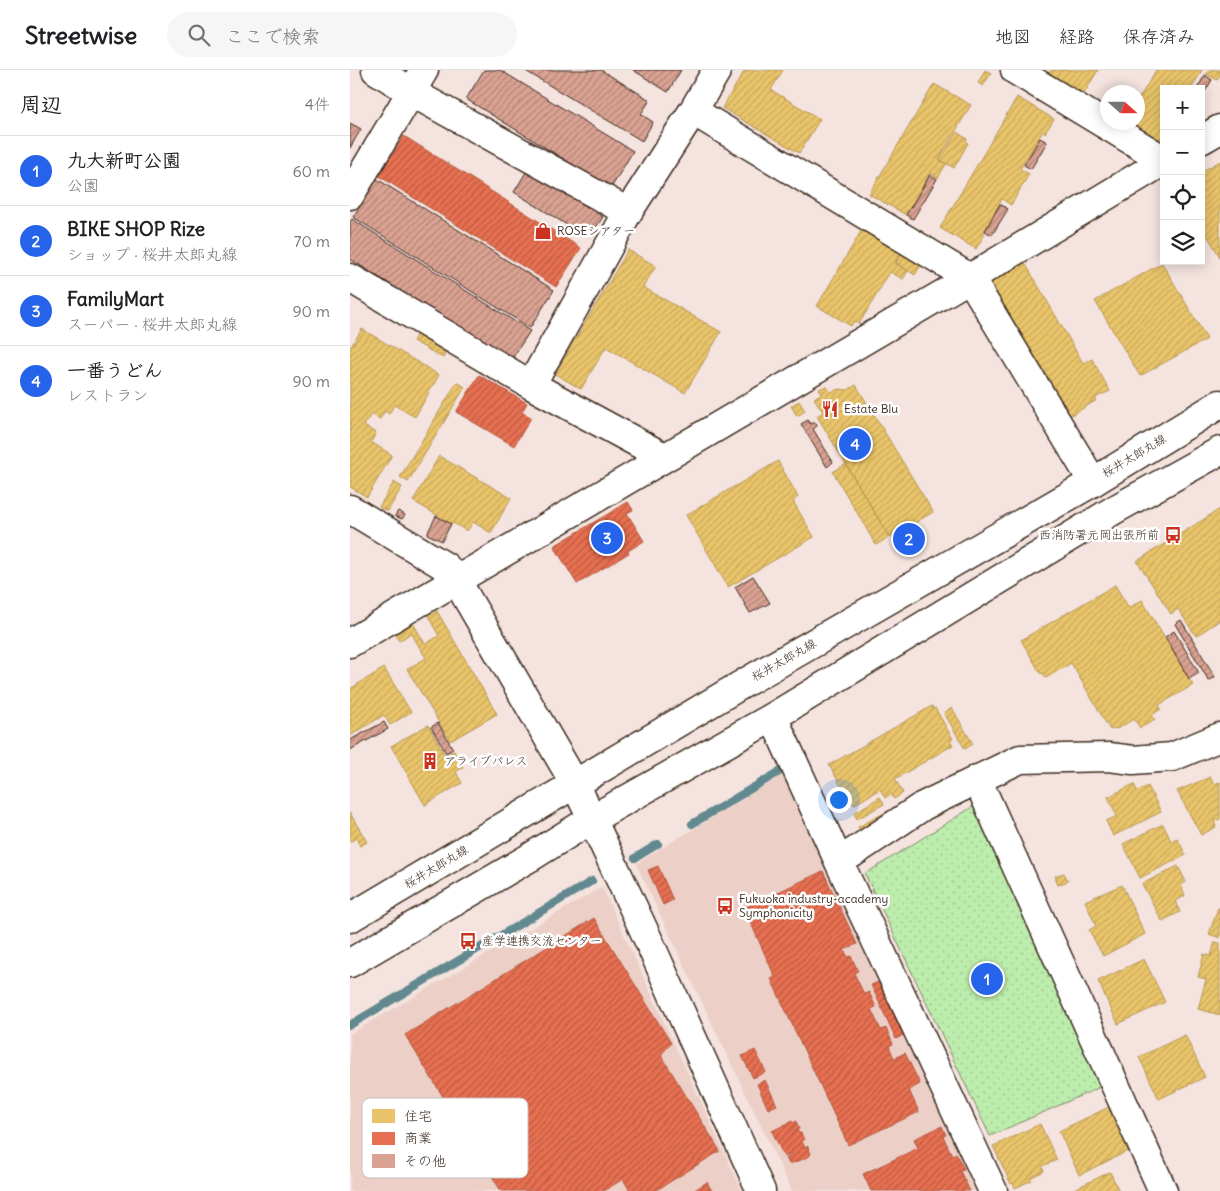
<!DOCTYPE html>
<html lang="ja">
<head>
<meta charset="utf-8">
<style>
	:root { --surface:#fff; --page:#f6f6f6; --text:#202124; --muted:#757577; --line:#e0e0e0; --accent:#2563eb }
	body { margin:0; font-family:Delius,"Klee One",sans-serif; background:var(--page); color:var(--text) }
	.controls { position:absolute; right:15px; top:15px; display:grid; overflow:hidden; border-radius:0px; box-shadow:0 2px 12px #0003 }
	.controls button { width:45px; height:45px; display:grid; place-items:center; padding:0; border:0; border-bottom:1px solid var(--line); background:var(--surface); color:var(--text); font:25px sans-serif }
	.compass { position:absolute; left:750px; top:15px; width:45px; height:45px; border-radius:50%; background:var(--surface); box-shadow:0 2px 12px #0003; rotate:111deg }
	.you { position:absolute; left:488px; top:729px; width:18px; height:18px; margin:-12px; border:4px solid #fff; border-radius:50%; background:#1a73e8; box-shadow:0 0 0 8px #1a73e833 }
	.badge { display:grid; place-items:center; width:32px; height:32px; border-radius:50%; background:var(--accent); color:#fff; font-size:16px; font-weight:700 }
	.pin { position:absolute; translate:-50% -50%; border:2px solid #fff; box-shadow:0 1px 5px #0006 }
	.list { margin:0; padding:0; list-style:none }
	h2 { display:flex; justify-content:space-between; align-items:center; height:65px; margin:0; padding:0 20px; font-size:21px }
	h2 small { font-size:16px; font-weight:400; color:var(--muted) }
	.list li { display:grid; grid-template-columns:32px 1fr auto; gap:15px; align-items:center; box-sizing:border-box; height:70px; padding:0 20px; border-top:1px solid var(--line) }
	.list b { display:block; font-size:19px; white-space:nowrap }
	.list p { margin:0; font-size:16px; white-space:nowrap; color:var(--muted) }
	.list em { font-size:16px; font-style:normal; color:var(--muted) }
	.icon { flex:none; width:28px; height:28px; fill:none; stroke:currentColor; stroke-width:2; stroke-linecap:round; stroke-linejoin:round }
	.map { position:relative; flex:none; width:870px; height:1121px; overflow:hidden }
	header { display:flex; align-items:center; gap:30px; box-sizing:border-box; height:70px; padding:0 25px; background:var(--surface); border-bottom:1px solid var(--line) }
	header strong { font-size:24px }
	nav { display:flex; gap:28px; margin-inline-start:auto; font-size:18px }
	.search { width:350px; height:45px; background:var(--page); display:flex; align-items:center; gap:12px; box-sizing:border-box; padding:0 18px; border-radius:28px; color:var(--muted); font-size:19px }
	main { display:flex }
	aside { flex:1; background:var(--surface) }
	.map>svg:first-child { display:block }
</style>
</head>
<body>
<header>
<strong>Streetwise</strong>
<div class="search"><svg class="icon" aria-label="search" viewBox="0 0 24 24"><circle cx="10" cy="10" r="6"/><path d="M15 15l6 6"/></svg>ここで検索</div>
<nav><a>地図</a><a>経路</a><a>保存済み</a></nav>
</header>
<main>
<aside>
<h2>周辺<small>4件</small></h2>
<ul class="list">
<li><span class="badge">1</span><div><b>九大新町公園</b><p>公園</p></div><em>60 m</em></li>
<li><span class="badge">2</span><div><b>BIKE SHOP Rize</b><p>ショップ · 桜井太郎丸線</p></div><em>70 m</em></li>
<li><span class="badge">3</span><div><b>FamilyMart</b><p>スーパー · 桜井太郎丸線</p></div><em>90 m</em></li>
<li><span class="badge">4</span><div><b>一番うどん</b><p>レストラン</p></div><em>90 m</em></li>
</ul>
</aside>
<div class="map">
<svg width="870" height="1121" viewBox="0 0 870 1121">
	<defs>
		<pattern id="park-dots" width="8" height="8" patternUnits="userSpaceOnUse" patternTransform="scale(1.25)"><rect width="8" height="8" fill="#bdedac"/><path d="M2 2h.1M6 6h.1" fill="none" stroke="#a3cb94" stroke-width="1.8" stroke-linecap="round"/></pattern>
		<pattern id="homes-hatch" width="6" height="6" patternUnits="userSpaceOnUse" patternTransform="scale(1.25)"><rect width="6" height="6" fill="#e9c46a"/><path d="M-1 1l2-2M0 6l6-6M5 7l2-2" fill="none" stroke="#c9a95b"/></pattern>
		<pattern id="shops-hatch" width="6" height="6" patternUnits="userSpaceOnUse" patternTransform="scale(1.25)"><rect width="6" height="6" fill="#e76f51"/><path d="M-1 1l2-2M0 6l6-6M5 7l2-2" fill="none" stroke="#bc5b43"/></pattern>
		<pattern id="building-hatch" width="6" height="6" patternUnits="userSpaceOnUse" patternTransform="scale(1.25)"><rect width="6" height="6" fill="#daa292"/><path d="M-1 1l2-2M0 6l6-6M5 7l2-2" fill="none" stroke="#b28477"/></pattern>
	</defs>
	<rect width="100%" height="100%" fill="#f4e3de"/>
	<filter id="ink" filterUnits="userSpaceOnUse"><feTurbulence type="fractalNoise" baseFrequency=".02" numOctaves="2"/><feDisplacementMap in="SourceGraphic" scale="10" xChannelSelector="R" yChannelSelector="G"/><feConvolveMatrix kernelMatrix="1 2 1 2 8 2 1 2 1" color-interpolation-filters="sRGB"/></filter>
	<g filter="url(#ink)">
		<path fill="#ecd0c7" d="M433 704 627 1121H442L286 794Z
			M252 817 392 1121H0V964Z"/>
		<path fill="url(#park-dots)" stroke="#7c8c65" d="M624 736 632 738 757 1014 640 1066 515 804Z"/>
		<path fill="url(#homes-hatch)" stroke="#b59653" d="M395 0H433L421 20 470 49 449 83 372 38Z
			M635 0 641 3 633 16 628 13Z
			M701 0H748L733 25 699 3Z
			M806 0H852L841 19H814V64L809 71 778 52H788V30Z
			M859 0H870V5L867 10 856 4Z
			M584 14 621 35 589 89 596 94 588 108 580 103 556 145 519 124Z
			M667 27 704 49 695 63 693 61 670 99 679 104 661 135 652 129 633 163 635 164 626 179 590 158Z
			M607 62 617 69 616 71 618 73 604 98 590 90Z
			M870 91V187L851 155V102Z
			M513 158 552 181 545 193 558 201 553 209 540 202 509 254 504 251 501 256 467 236Z
			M278 180 306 196 293 217 371 262 335 323 256 277 231 319 205 304Z
			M552 182 572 193 565 205 546 193Z
			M675 193 733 293 742 289 760 321 745 328 747 330 716 348 639 213Z
			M812 193 857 269 790 306 745 231Z
			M12 259 89 305 65 347 44 335 39 344 35 341 30 349 21 344 14 356 26 363 21 372 42 385 17 427 0 417V278Z
			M67 264 96 281 93 288 63 271Z
			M107 312 115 317 58 412 50 407Z
			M506 315 583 442 540 468 467 346 473 342 464 328 472 323 469 319 476 316 481 322 489 319 498 320Z
			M449 331 455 341 447 346 441 336Z
			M89 386 161 428 141 463 123 452 117 461 103 453 102 454 63 431Z
			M428 391 448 427 443 431 464 467 378 517 336 445Z
			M496 394 539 467 526 475 483 402Z
			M44 412 52 417 38 441 29 437Z
			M870 439V550L846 566 828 539 821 544 787 491Z
			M765 515 779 538 792 530 843 615 809 635 811 639 802 645 805 649 790 658 784 649 767 659 766 658 760 660 721 593 696 608 693 603 691 604 671 570Z
			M87 541 147 644 100 671 57 599 76 588 61 563 49 571 45 564 63 553 75 574 89 566 78 546Z
			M34 598 61 642 40 655 34 645 0 666V619Z
			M582 636 583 639 585 638 603 669 600 670 603 675 545 709 553 723 544 729 541 724 535 728 530 719 504 735 500 729 499 730 479 695Z
			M602 638 623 674 615 679 594 643Z
			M78 655 95 685 104 681 113 697 106 702 112 713 75 735 41 676Z
			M860 707 864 714 870 712V749L864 751 866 757 851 765 827 721Z
			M784 714 787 721 798 716 811 742 763 766 756 751 767 746 758 727Z
			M530 727 534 734 507 749 504 743Z
			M538 741 541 747 511 763 508 757Z
			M0 743 17 772 10 776 6 768 0 772Z
			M813 754 821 771 827 768 836 785 790 808 773 774Z
			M828 796 836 812 831 815 835 826 825 831 830 842 812 851 792 814Z
			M714 803 718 811 708 815 705 806Z
			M772 815 795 864 753 886 739 860 746 856 735 831Z
			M868 838H870V868L859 864Z
			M865 872 870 873V945L848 939 856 909 848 907 854 884 861 886Z
			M794 889 815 932 768 954 748 911Z
			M835 965 855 1007 809 1029 789 987Z
			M759 1037 780 1080 729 1105 709 1061Z
			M690 1054 707 1090 692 1096 694 1101 680 1108 682 1110 665 1118 663 1113 661 1114 643 1076Z
			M760 1102 769 1121H720Z"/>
		<path fill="url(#shops-hatch)" stroke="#b35a42" d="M54 66 231 178 206 217 29 106Z
			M129 305 177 333 172 342 181 348 164 376 106 342Z
			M278 432 283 440 277 443 294 471 278 481 279 483 227 514 204 476Z
			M308 796 323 830 313 835 298 800Z
			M473 801 507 874 494 880 498 887 501 886 508 901 504 903 514 924 519 922 526 937 521 939 531 960 536 958 543 974 539 976 544 988 555 983 570 1014 559 1020 569 1042 498 1075 421 909 425 907 394 838Z
			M244 848 321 973 311 985 370 1081 305 1121H280L273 1109 254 1121H151L55 965Z
			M531 911 555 964 546 969 521 915Z
			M405 980 416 1002 403 1008 392 986Z
			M415 1010 427 1035 418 1039 407 1014Z
			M442 1051 443 1053 446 1051 449 1059 447 1060 449 1063H451L454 1070 452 1071 455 1078 458 1076 461 1084 459 1085 460 1086 444 1093V1092L439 1094 436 1088 442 1085 441 1084 434 1087 422 1061Z
			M592 1056 596 1065 593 1066 602 1085 606 1083 614 1099 610 1101 620 1121H521L513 1104 568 1078 564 1069Z
			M357 1112 362 1121H343Z"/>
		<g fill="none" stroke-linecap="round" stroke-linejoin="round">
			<path stroke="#62898f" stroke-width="8" d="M342 754 429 702
				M285 788 308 774
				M0 955 242 811"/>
		</g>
		<path fill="url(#building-hatch)" stroke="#3b2a1e" d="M134 0H150L283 81 261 118 116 29Z
			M174 0H251L300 30 291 44 303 52 292 71Z
			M283 0H331L318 22Z
			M855 5 862 10 851 28V19H847Z
			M0 53 11 59 0 78Z
			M690 68 697 72 681 99 674 95Z
			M178 99 253 147 244 160 236 156 230 163 164 122Z
			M580 105 587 109 563 149 556 145Z
			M27 109 204 220 180 258 3 147Z
			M650 134 658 139 642 165 635 161Z
			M2 149 180 261 161 290 0 189V152Z
			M458 350 460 354 465 352 467 356 463 359 483 392 477 397 451 354Z
			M48 441 55 445 52 449 45 446Z
			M86 446 101 454 92 471 77 464Z
			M403 506 420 533 400 543 385 517Z
			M831 550 865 607 859 611 825 554Z
			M824 561 849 603 839 609 815 567Z
			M34 652 38 659 0 680V670Z
			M88 653 103 679 96 683 81 657Z"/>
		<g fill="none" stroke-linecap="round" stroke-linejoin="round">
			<g stroke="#3b2a1e" stroke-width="31">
				<path id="street" d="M26 0 61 22 278 142
					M665 0 814 90
					M851 70 870 59
					M0 125 74 0
					M0 208 181 315 314 387
					M181 315 278 142 343 41 367 0
					M743 412 620 208 814 91
					M0 439 96 497 107 511 225 714 242 749 297 867 411 1121
					M0 573 620 208 343 41
					M423 647 489 792 573 736 670 689 759 687 783 690 822 687 870 667
					M627 709 813 1121
					M489 792 643 1121"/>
			</g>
			<g stroke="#3b2a1e" stroke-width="31">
				<path id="secondary" d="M0 848 396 612 743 412 870 334
					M0 893 179 788 242 749 423 647 764 440 870 381"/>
			</g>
			<use href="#street" stroke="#fff" stroke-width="28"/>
			<use href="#secondary" stroke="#fff" stroke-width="28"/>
		</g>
	</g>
	<defs>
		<g id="shop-bare" transform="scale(1.35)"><path d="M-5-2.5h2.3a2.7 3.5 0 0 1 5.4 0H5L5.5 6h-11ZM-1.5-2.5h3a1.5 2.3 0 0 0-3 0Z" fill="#c8321e" stroke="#fff" stroke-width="2.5" paint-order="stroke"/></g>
		<g id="restaurant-bare" transform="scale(1.35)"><path d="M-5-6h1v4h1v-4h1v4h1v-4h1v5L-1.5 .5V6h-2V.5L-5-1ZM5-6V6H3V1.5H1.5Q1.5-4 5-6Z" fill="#c8321e" stroke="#fff" stroke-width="2.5" paint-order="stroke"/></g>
		<g id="bus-bare" transform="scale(1.35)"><path d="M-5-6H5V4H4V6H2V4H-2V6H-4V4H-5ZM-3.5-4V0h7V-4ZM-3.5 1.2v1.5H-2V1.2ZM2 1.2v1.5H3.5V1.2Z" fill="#c8321e" stroke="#fff" stroke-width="2.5" paint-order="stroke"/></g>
		<g id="building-bare" transform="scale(1.35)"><path d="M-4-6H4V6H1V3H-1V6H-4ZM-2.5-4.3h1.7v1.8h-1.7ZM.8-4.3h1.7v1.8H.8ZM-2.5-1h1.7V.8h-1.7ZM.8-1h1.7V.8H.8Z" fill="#c8321e" stroke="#fff" stroke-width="2.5" paint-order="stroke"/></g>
	</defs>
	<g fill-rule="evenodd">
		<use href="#shop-bare" x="193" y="161"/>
		<use href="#restaurant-bare" x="480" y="339"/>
		<use href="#bus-bare" x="823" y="465"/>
		<use href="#building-bare" x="80" y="691"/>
		<use href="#bus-bare" x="375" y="836"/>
		<use href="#bus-bare" x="118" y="871"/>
	</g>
	<g text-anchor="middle" stroke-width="5" stroke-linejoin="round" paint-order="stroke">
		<g font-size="12" fill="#3b2a1e" stroke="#fff" text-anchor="start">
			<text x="207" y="165">ROSEシアター</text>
			<text x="494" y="343">Estate Blu</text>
			<text x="809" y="469" text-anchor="end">西消防署元岡出張所前</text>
			<text x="94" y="695">アライブパレス</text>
			<text x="389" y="833">Fukuoka industry-academy<tspan x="389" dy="14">Symphonicity</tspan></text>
			<text x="132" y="875">産学連携交流センター</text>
		</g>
		<g font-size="12" fill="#3b2a1e" stroke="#fff">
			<text transform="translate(784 386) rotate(-31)" y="4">桜井太郎丸線</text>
			<text transform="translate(434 590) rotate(-30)" y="4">桜井太郎丸線</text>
			<text transform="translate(86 797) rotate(-31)" y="4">桜井太郎丸線</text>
		</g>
	</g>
	<rect x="12" y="1028" width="166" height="80" rx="8" fill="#fff" stroke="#c4bfbc" stroke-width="1"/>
	<rect x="22" y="1039" width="23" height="14" fill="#e9c46a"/>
	<rect x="22" y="1062" width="23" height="13" fill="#e76f51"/>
	<rect x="22" y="1084" width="23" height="14" fill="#daa292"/>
	<g font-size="14" fill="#3b2a1e">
		<text x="54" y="1051">住宅</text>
		<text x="54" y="1073">商業</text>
		<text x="54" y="1096">その他</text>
	</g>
</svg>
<div class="controls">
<button>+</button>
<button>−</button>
<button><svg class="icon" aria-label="locate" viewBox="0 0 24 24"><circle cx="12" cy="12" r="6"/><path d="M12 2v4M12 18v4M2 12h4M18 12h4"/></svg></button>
<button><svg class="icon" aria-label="layers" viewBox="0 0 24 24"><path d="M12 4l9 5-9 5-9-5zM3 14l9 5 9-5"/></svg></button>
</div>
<svg class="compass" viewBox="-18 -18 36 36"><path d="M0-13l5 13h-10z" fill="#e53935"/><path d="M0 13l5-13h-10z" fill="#757577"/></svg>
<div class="you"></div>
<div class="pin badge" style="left:637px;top:909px">1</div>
<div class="pin badge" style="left:559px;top:469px">2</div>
<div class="pin badge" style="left:257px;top:468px">3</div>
<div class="pin badge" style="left:505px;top:374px">4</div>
</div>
</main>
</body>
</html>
